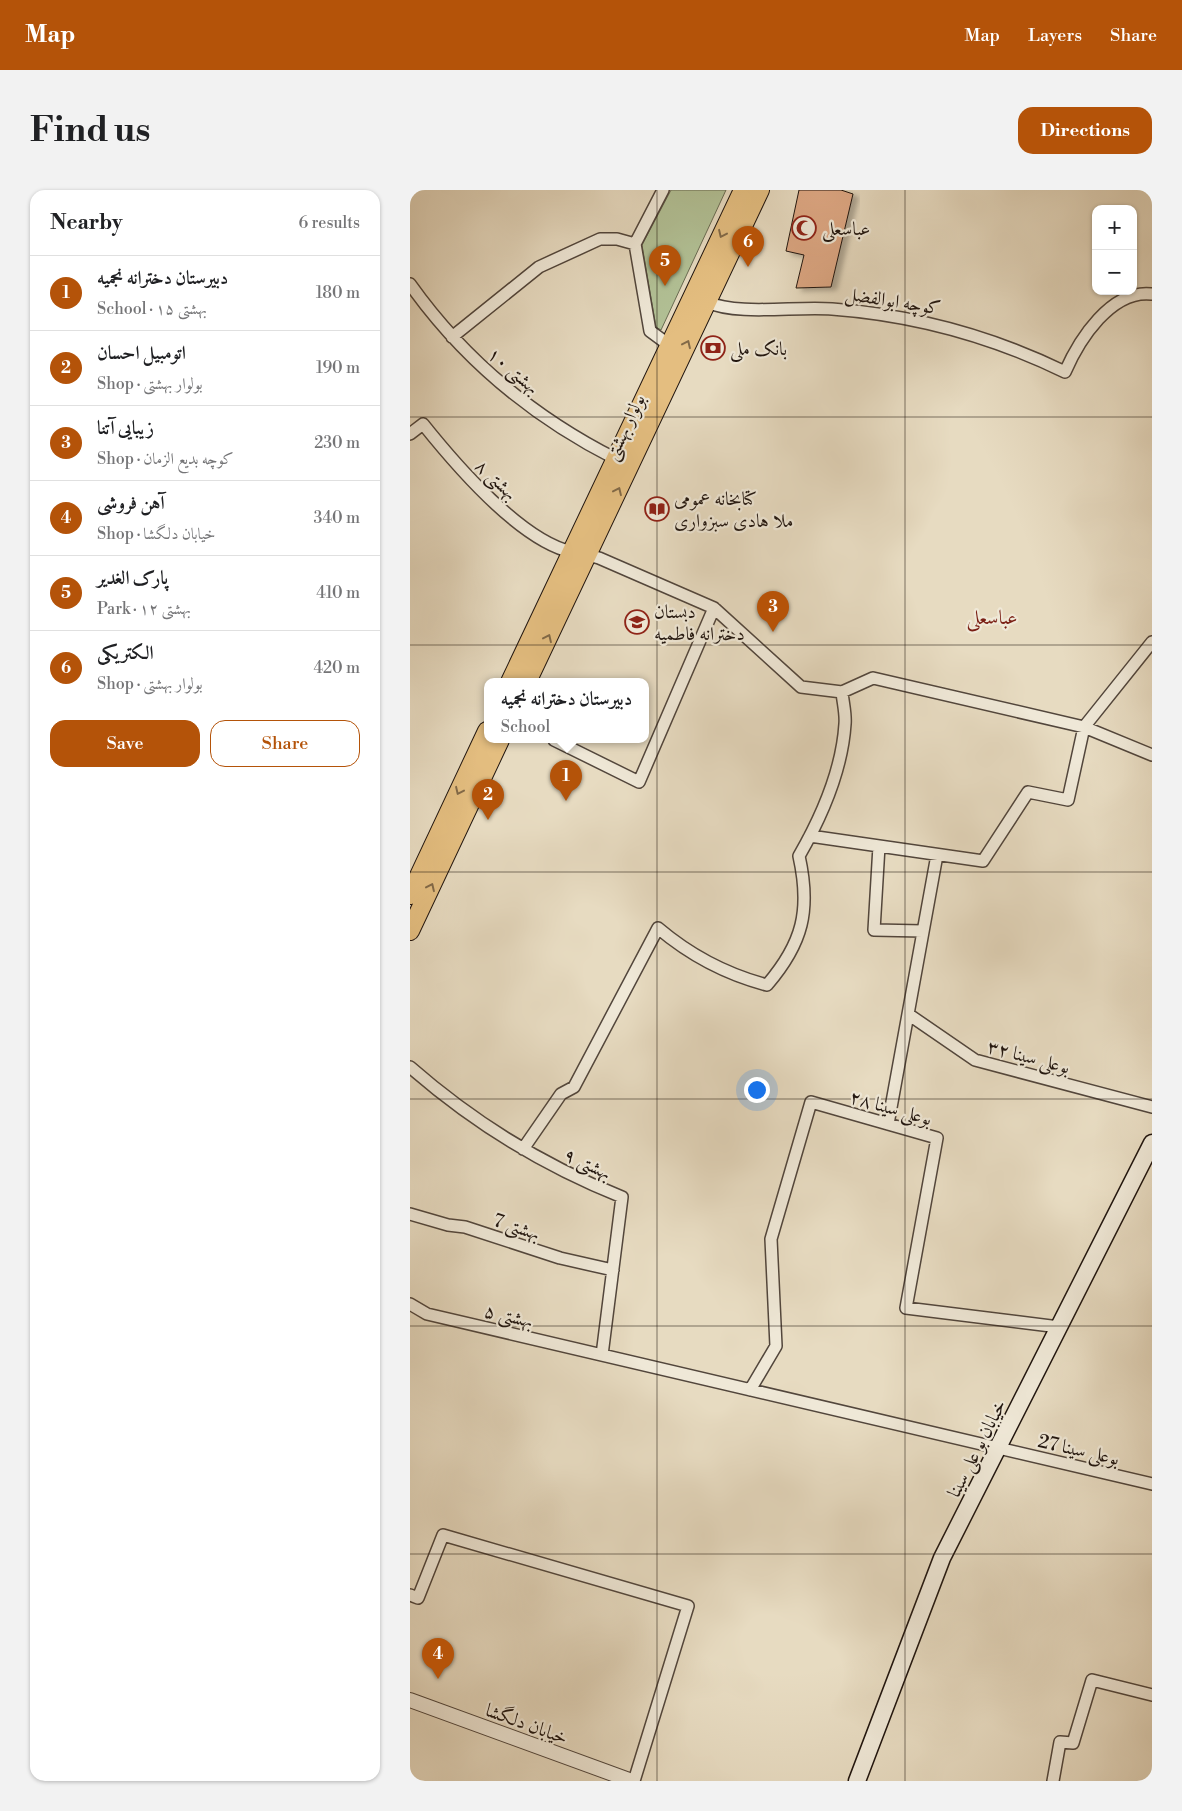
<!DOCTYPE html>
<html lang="en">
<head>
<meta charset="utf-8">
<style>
	:root { --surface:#fff; --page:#f2f2f2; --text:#202124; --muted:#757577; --line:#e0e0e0; --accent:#b45309 }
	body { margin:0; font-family:"Libre Bodoni",Amiri,serif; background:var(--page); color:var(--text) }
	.controls { position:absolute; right:15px; top:15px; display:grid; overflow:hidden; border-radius:10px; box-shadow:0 1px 4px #0004 }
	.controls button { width:45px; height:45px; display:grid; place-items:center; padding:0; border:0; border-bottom:1px solid var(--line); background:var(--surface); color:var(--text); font:25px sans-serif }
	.you { position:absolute; left:346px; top:899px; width:18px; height:18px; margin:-12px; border:4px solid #fff; border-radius:50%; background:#1a73e8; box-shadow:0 0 0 8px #1a73e833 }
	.badge { display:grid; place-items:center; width:32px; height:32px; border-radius:50%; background:var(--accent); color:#fff; font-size:16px; font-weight:700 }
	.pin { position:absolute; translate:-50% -41px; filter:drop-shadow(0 1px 2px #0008) }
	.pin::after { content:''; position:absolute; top:26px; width:18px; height:15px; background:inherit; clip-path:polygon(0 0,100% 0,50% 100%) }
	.popup { position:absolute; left:74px; top:488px; width:165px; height:65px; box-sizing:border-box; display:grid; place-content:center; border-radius:10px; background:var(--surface); filter:drop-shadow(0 1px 4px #0005); font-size:16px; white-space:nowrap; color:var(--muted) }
	.popup b { font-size:19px; color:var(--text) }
	.popup::after { content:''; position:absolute; left:50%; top:100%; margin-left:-10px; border:10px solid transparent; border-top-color:var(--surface) }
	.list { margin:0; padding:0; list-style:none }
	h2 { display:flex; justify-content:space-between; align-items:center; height:65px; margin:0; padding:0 20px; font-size:21px }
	h2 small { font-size:16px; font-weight:400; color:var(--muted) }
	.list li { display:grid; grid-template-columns:32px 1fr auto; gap:15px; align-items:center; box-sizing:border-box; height:75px; padding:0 20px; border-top:1px solid var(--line) }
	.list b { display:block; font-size:19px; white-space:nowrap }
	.list p { margin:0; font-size:16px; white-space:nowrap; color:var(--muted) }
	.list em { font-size:16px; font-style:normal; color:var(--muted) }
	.actions { display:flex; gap:10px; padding:15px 20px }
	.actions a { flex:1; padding:11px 0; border:1px solid var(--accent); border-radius:15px; text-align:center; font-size:18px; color:var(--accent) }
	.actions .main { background:var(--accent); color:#fff }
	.map { position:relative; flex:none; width:742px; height:1591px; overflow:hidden; border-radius:15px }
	header { display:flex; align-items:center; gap:30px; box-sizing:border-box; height:70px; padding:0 25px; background:var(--accent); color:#fff }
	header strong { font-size:24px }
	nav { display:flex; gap:28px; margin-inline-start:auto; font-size:18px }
	.intro { display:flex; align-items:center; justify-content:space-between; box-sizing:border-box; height:120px; padding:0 30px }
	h1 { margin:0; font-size:35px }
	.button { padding:12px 22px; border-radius:15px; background:var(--accent); color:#fff; font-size:18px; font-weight:700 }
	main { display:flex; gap:30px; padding:0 30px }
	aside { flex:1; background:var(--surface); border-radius:15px; box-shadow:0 1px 4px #0004 }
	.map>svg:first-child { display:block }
</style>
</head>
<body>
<header>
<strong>Map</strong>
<nav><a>Map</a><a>Layers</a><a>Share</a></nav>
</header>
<div class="intro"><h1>Find us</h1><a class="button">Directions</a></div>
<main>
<aside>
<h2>Nearby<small>6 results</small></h2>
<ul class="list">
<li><span class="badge">1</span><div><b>دبیرستان دخترانه نجمیه</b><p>School · بهشتی ۱۵</p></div><em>180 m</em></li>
<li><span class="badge">2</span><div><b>اتومبیل احسان</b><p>Shop · بولوار بهشتی</p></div><em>190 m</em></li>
<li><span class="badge">3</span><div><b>زیبایی آتنا</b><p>Shop · کوچه بدیع الزمان</p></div><em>230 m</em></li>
<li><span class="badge">4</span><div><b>آهن فروشی</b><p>Shop · خیابان دلگشا</p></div><em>340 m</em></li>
<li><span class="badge">5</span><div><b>پارک الغدیر</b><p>Park · بهشتی ۱۲</p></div><em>410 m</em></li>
<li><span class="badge">6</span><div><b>الکتریکی</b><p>Shop · بولوار بهشتی</p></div><em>420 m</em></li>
</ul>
<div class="actions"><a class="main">Save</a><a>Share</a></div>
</aside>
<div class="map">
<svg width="742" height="1591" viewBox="0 0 742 1591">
	<defs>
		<filter id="shadow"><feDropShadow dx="5.5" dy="3" stdDeviation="2.5" flood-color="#0004"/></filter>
	</defs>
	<rect width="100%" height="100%" fill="#e7dbc1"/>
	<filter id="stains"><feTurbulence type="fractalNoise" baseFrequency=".004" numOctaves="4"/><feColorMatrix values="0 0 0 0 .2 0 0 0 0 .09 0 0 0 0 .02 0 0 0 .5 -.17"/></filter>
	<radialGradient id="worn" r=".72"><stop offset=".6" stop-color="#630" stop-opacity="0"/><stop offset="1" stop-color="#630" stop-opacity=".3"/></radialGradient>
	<path fill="#b2c196" stroke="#696b52" d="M261 0H316L251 140 246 137 232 55Z"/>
	<path fill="#dda783" stroke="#20150f" filter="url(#shadow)" d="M389 0H431L443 4 421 97 386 98 394 65 376 61Z"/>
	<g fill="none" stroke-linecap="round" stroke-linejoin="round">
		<g stroke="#52463c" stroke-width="14">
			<path id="minor" d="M225 54 240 141 259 155
				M225 54 253 0
				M0 94C54 170 123 227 206 269
				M297 112C329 126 385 116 422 119 504 125 581 146 655 182 669 150 701 99 742 104
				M42 147 129 77 190 49H207L225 54
				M0 244 13 234C45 274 111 351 162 362
				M177 365 189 368 304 418 391 497 432 502
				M432 502 463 488 674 537 742 565
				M144 550 229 592 304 418
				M400 646 573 671 618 602 658 610 674 537 742 452
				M469 656 464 740 513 741
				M498 824 565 870 742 917
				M0 877C64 933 134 976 212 1007L192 1165
				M478 934 527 665
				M113 959 151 904 164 897 248 738C281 766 315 784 357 795 393 753 401 720 389 666 412 626 432 581 435 534 436 524 433 513 432 502
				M0 1024 38 1035 55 1037 150 1068 203 1080
				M0 1114 17 1124 742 1294
				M340 1200 366 1156 361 1049 401 912 527 948 496 1118 649 1137
				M0 1405 8 1408 33 1345 278 1416 224 1591
				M643 1591 650 1552 663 1553 682 1490 742 1505"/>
		</g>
		<g stroke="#52463c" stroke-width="16">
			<path id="tertiary" d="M0 1510 222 1591"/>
		</g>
		<g stroke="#20150f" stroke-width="19">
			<path id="secondary" d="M447 1591 532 1368 742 953"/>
		</g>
		<g stroke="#20150f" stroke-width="20">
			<path id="primary" d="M100 492 333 0
				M117 492 350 0
				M0 705 77 541
				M0 741 90 550"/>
		</g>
		<use href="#minor" stroke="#efe8d7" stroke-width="11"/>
		<use href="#tertiary" stroke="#efe8d7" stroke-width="14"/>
		<use href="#secondary" stroke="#efe8d7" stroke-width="16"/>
		<use href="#primary" stroke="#e4be80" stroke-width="18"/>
	</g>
	<defs><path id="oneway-chevron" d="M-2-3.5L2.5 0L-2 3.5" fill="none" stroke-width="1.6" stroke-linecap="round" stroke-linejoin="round" transform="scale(1.25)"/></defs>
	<g stroke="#826a48">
		<use href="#oneway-chevron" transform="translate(312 44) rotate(115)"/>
		<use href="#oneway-chevron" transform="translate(277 154) rotate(-65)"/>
		<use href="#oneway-chevron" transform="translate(208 301) rotate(-65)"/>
		<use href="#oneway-chevron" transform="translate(138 448) rotate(-65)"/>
		<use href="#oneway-chevron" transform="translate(49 601) rotate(115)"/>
		<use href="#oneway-chevron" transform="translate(21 697) rotate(-65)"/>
	</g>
	<path fill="none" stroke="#20150f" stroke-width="1" stroke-opacity="0.55" d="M247 0V1591M495 0V1591M0 227H742M0 455H742M0 682H742M0 909H742M0 1136H742M0 1364H742"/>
	<defs>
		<g id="mosque-ring" transform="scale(1.25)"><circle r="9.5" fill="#efe8d7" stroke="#8f2418" stroke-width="1.5"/><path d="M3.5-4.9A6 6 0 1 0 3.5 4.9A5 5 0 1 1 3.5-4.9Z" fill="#8f2418"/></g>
		<g id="bank-ring" transform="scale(1.25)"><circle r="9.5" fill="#efe8d7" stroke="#8f2418" stroke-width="1.5"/><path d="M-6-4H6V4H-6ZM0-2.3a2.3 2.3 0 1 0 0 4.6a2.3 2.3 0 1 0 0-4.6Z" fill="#8f2418"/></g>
		<g id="library-ring" transform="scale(1.25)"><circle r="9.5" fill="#efe8d7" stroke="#8f2418" stroke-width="1.5"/><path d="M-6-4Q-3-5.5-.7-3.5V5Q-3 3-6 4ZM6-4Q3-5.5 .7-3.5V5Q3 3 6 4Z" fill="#8f2418"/></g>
		<g id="school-ring" transform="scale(1.25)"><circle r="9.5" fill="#efe8d7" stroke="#8f2418" stroke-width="1.5"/><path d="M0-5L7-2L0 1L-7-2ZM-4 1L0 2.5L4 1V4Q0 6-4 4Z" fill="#8f2418"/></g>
	</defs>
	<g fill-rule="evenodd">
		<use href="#mosque-ring" x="394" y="38"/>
		<use href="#bank-ring" x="303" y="158"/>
		<use href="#library-ring" x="247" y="319"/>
		<use href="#school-ring" x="227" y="432"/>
	</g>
	<g text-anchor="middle" stroke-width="4.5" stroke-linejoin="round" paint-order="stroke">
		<g font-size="19" fill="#20150f" stroke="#efe8d7" text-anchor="start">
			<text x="412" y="45">عباسعلی</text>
			<text x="320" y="165">بانک ملی</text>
			<text x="264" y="315">کتابخانه عمومی<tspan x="264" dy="22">ملا هادی سبزواری</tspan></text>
			<text x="244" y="428">دبستان<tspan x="244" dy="22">دخترانه فاطمیه</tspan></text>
		</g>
		<g font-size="19" fill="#20150f" stroke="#efe8d7">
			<text transform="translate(483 110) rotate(9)" y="7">کوچه ابوالفضل</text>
			<text transform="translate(104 180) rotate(40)" y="7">بهشتی ۱۰</text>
			<text transform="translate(214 237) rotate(-65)" y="7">بولوار بهشتی</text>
			<text transform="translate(87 289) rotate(43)" y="7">بهشتی ۸</text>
			<text transform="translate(619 866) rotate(15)" y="7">بوعلی سینا ۳۲</text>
			<text transform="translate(481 917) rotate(16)" y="7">بوعلی سینا ۲۸</text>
			<text transform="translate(178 973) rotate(25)" y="7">بهشتی ۹</text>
			<text transform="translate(107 1036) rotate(18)" y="7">بهشتی 7</text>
			<text transform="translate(99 1125) rotate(13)" y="7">بهشتی ۵</text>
			<text transform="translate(566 1258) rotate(-63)" y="7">خیابان بو علی سینا</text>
			<text transform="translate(669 1259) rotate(13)" y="7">بوعلی سینا 27</text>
			<text transform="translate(117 1533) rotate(20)" y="7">خیابان دلگشا</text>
		</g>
		<g font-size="20" fill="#7a1f14" stroke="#efe8d7">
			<text x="582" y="434">عباسعلی</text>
		</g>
	</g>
	<rect width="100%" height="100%" filter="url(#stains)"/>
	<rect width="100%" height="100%" fill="url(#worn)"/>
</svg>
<div class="controls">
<button>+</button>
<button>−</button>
</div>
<div class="you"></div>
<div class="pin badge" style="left:156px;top:611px">1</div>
<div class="popup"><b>دبیرستان دخترانه نجمیه</b>School</div>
<div class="pin badge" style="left:78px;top:630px">2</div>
<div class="pin badge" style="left:363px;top:442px">3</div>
<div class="pin badge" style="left:28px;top:1489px">4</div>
<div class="pin badge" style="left:255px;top:96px">5</div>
<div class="pin badge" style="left:338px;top:77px">6</div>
</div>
</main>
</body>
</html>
